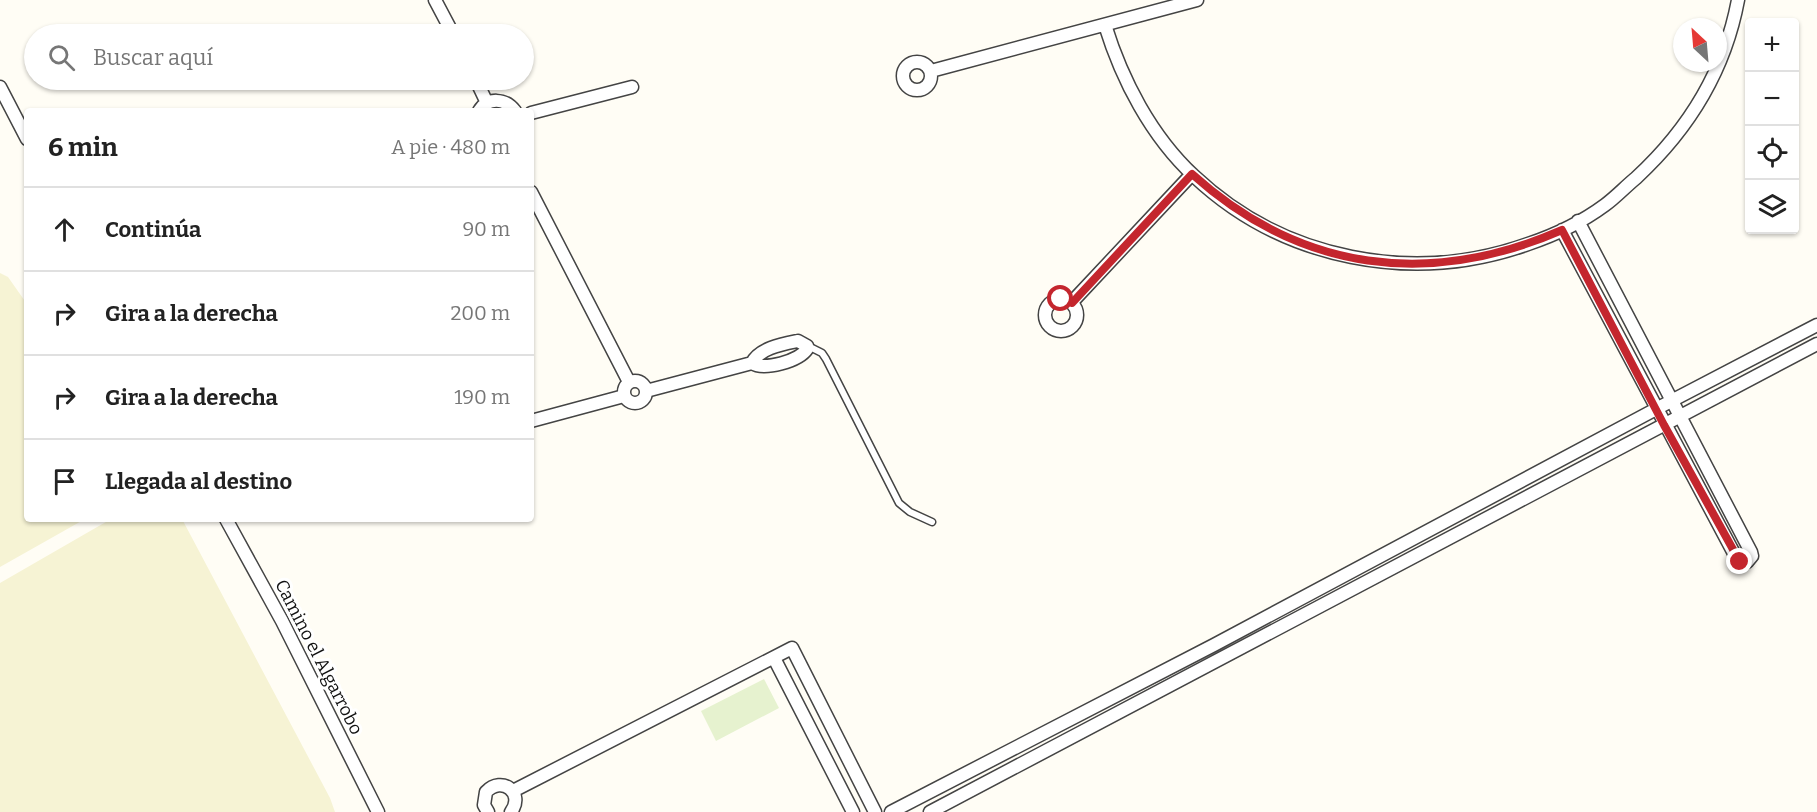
<!DOCTYPE html>
<html lang="es">
<head>
<meta charset="utf-8">
<style>
	:root { --surface:#fff; --page:#f6f6f6; --text:#222; --muted:#767676; --line:#e0e0e0 }
	body { margin:0; font-family:Bitter,serif; background:var(--page); color:var(--text) }
	.controls { position:absolute; right:18px; top:18px; display:grid; overflow:hidden; border-radius:6px; box-shadow:0 2px 4px #0004 }
	.controls button { width:54px; height:54px; display:grid; place-items:center; padding:0; border:0; border-bottom:2px solid var(--line); background:var(--surface); color:var(--text); font:30px sans-serif }
	.compass { position:absolute; left:1673px; top:18px; width:54px; height:54px; border-radius:50%; background:var(--surface); box-shadow:0 2px 4px #0004; rotate:334deg }
	.stop { position:absolute; width:18px; height:18px; margin:-14px; border:4px solid #c4262e; border-radius:50%; background:#fff }
	.stop.end { background:#c4262e; border-color:#fff; box-shadow:0 2px 6px #0008 }
	.list { margin:0; padding:0; list-style:none }
	h2 { display:flex; justify-content:space-between; align-items:center; height:78px; margin:0; padding:0 24px; font-size:26px }
	h2 small { font-size:20px; font-weight:400; color:var(--muted) }
	.list li { display:grid; grid-template-columns:39px 1fr auto; gap:18px; align-items:center; box-sizing:border-box; height:84px; padding:0 24px; border-top:2px solid var(--line) }
	.list b { display:block; font-size:22px; white-space:nowrap }
	.list em { font-size:20px; font-style:normal; color:var(--muted) }
	.icon { flex:none; width:33px; height:33px; fill:none; stroke:currentColor; stroke-width:2; stroke-linecap:round; stroke-linejoin:round }
	.map { position:relative; flex:none; width:1817px; height:812px; overflow:hidden }
	.search { position:absolute; background:var(--surface); box-shadow:0 2px 4px #0004; left:24px; top:24px; width:510px; height:66px; display:flex; align-items:center; gap:15px; box-sizing:border-box; padding:0 21px; border-radius:33px; color:var(--muted); font-size:22px }
	.panel { position:absolute; background:var(--surface); box-shadow:0 2px 4px #0004; left:24px; top:108px; width:510px; height:414px; border-radius:6px }
	.map>svg:first-child { display:block }
</style>
</head>
<body>
<div class="map">
<svg width="1817" height="812" viewBox="0 0 1817 812">
	<rect width="100%" height="100%" fill="#fffdf5"/>
	<path fill="#f6f3d4" d="M0 273 8 277 27 304V519H85L0 567Z
		M111 519H182L330 798 335 812H0V583Z"/>
	<path fill="#e6f2cf" d="M764 679 779 708 716 741 701 711Z"/>
	<g fill="none" stroke-linecap="round" stroke-linejoin="round">
		<g stroke="#444" stroke-width="9">
			<path id="lane" d="M808 346 822 353 826 359 899 503 910 512 932 522"/>
		</g>
		<g stroke="#444" stroke-width="15">
			<path id="street" d="M435 0 453 34
				M1105 25C1122 80 1151 136 1194 176 1283 260 1413 285 1528 244 1555 235 1582 222 1605 205 1616 197 1625 187 1636 178 1688 130 1725 70 1738 0
				M903 76a14 14 0 1 1 28 0a14 14 0 1 1-28 0Z
				M931 71 1197 0
				M476 80 487 103
				M0 87 27 139
				M479 111C488 97 505 98 515 111
				M531 113 632 87
				M531 192 629 382
				M1562 230 1737 559 1743 563 1747 562 1752 556 1751 552 1578 221
				M1045 315a16 16 0 1 1 32 0a16 16 0 1 1-32 0Z
				M1072 302 1192 174
				M624 392a11 11 0 1 1 22 0a11 11 0 1 1-22 0Z
				M646 391 752 363C764 371 799 361 807 349V346L798 341C783 344 759 348 752 363
				M531 421 624 396
				M226 519 282 621 378 812
				M774 658 853 812
				M513 791 792 648 875 812
				M488 812 484 805 486 792C502 775 525 793 511 812
				M891 812 1214 645 1673 400 1817 325
				M930 812 1817 344"/>
		</g>
		<use href="#lane" stroke="#fff" stroke-width="6"/>
		<use href="#street" stroke="#fff" stroke-width="12"/>
	</g>
	<g fill="none" stroke-linecap="round" stroke-linejoin="round">
		<path stroke="#c4262e" stroke-width="8" d="M1061 299 1072 303 1192 174C1301 272 1429 288 1562 230L1664 425 1740 562"/>
	</g>
	<g text-anchor="middle" stroke-width="6" stroke-linejoin="round" paint-order="stroke">
		<g font-size="18" fill="#111" stroke="#fff">
			<text transform="translate(319 657) rotate(63)" y="6">Camino el Algarrobo</text>
		</g>
	</g>
</svg>
<div class="controls">
<button>+</button>
<button>−</button>
<button><svg class="icon" aria-label="locate" viewBox="0 0 24 24"><circle cx="12" cy="12" r="6"/><path d="M12 2v4M12 18v4M2 12h4M18 12h4"/></svg></button>
<button><svg class="icon" aria-label="layers" viewBox="0 0 24 24"><path d="M12 4l9 5-9 5-9-5zM3 14l9 5 9-5"/></svg></button>
</div>
<svg class="compass" viewBox="-18 -18 36 36"><path d="M0-13l5 13h-10z" fill="#e53935"/><path d="M0 13l5-13h-10z" fill="#767676"/></svg>
<div class="stop" style="left:1061px;top:299px"></div>
<div class="stop end" style="left:1740px;top:562px"></div>
<div class="search"><svg class="icon" aria-label="search" viewBox="0 0 24 24"><circle cx="10" cy="10" r="6"/><path d="M15 15l6 6"/></svg>Buscar aquí</div>
<section class="panel">
<h2>6 min<small>A pie · 480 m</small></h2>
<ul class="list">
<li><svg class="icon" aria-label="ahead" viewBox="0 0 24 24"><path d="M12 20V5M6 11l6-6 6 6"/></svg><div><b>Continúa</b></div><em>90 m</em></li>
<li><svg class="icon" aria-label="right" viewBox="0 0 24 24"><path d="M7 20v-9h11M14 6l5 5-5 5"/></svg><div><b>Gira a la derecha</b></div><em>200 m</em></li>
<li><svg class="icon" aria-label="right" viewBox="0 0 24 24"><path d="M7 20v-9h11M14 6l5 5-5 5"/></svg><div><b>Gira a la derecha</b></div><em>190 m</em></li>
<li><svg class="icon" aria-label="arrive" viewBox="0 0 24 24"><path d="M6 21V4h12l-3 4 3 4H6"/></svg><div><b>Llegada al destino</b></div></li>
</ul>
</section>
</div>
</body>
</html>
